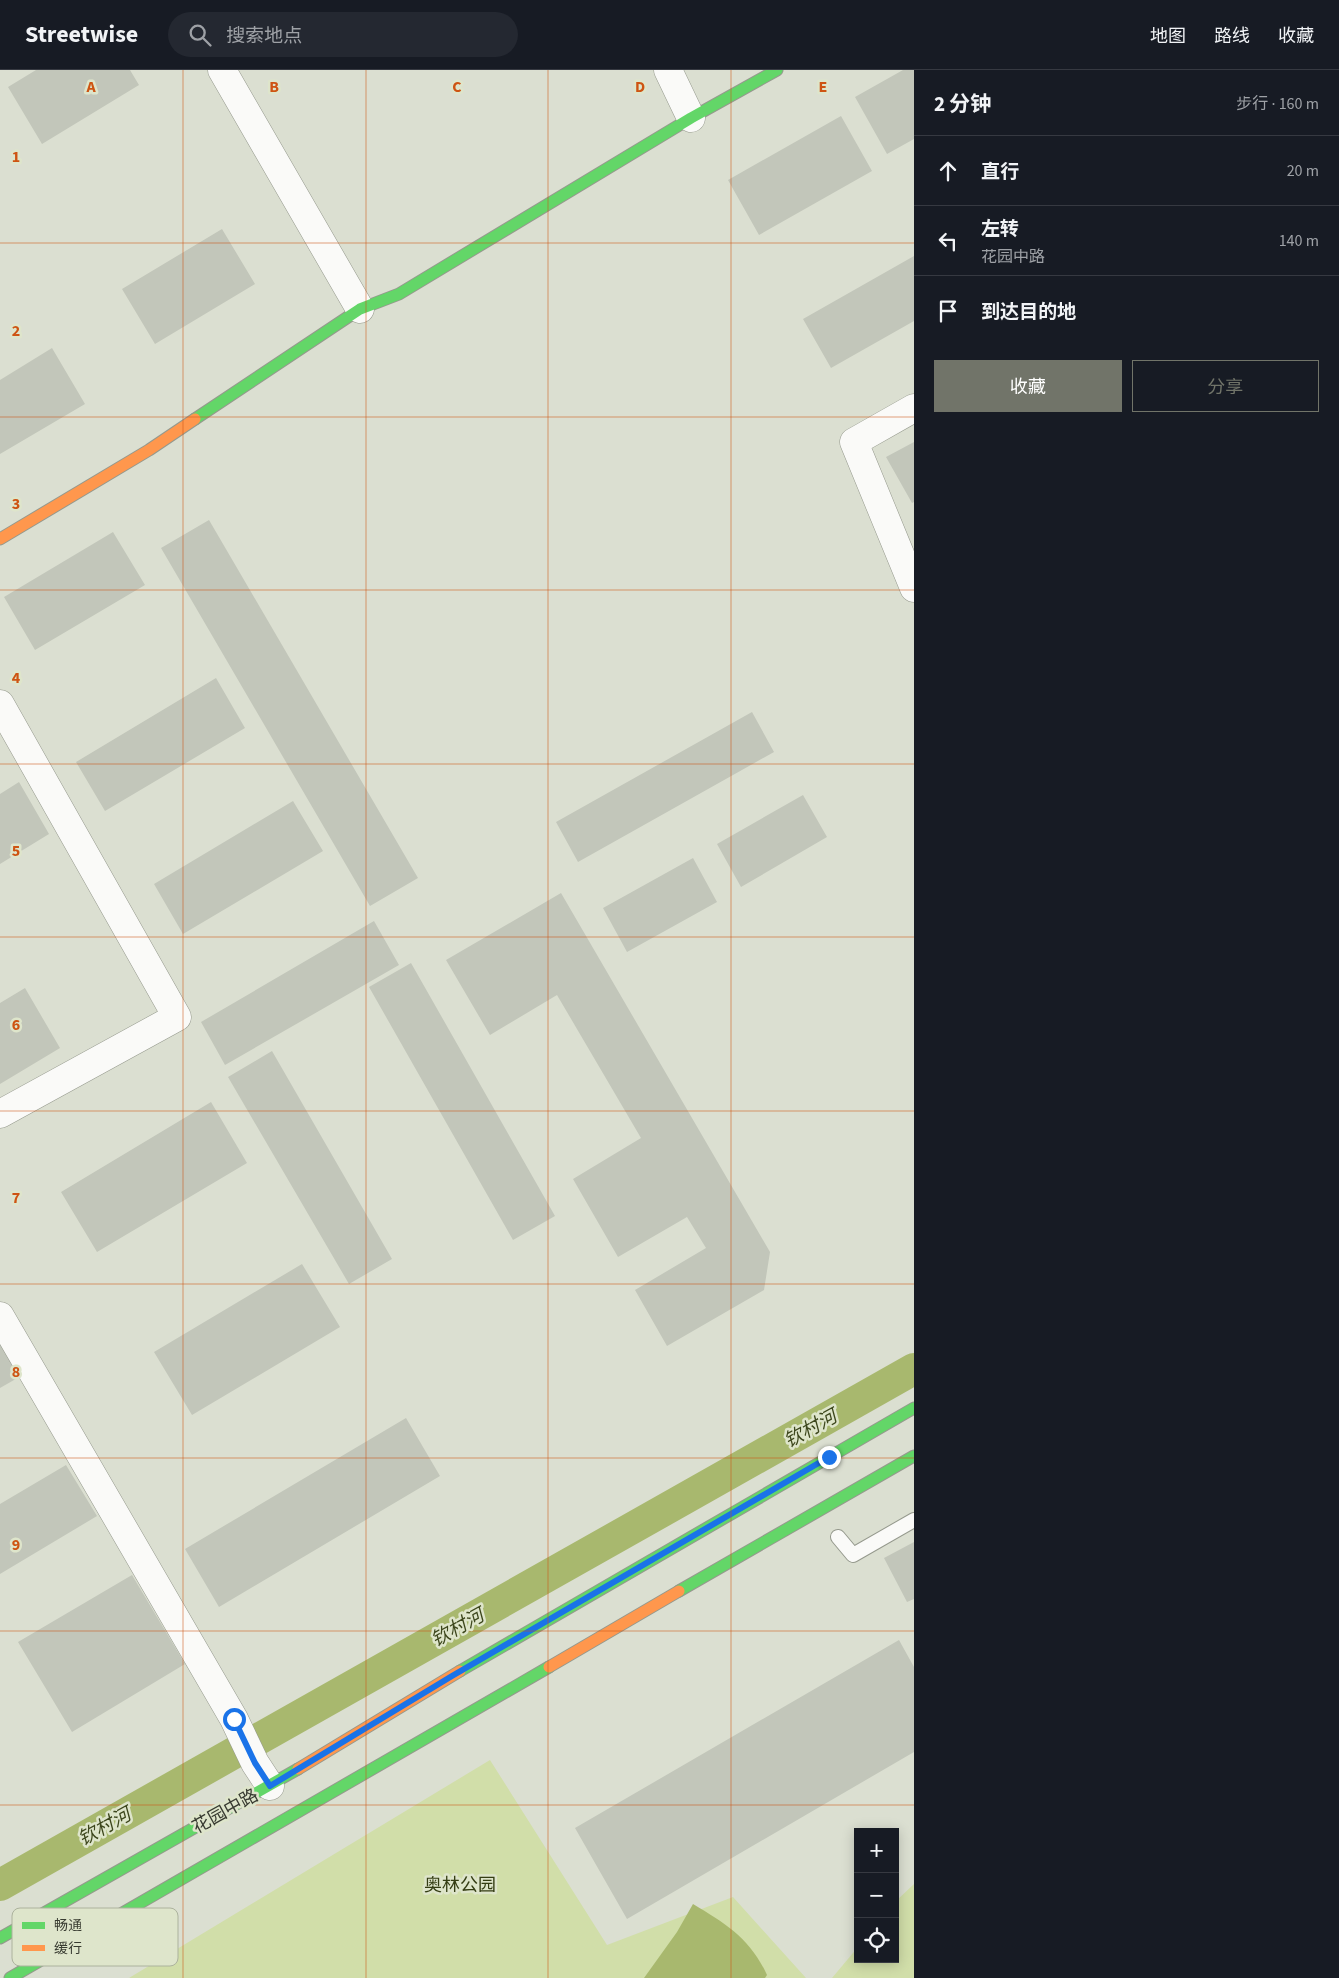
<!DOCTYPE html>
<html lang="zh">
<head>
<meta charset="utf-8">
<style>
	:root { --surface:#171b24; --page:#242831; --text:#f1f3f6; --muted:#9ea1a6; --line:#363941; --accent:#717469 }
	body { margin:0; font-family:"Source Sans 3","Noto Sans SC",sans-serif; background:var(--page); color:var(--text) }
	.controls { position:absolute; right:15px; bottom:15px; display:grid; overflow:hidden; border-radius:0px; box-shadow:0 2px 12px #0003 }
	.controls button { width:45px; height:45px; display:grid; place-items:center; padding:0; border:0; border-bottom:1px solid var(--line); background:var(--surface); color:var(--text); font:25px sans-serif }
	.stop { position:absolute; width:15px; height:15px; margin:-11px; border:4px solid #1a73e8; border-radius:50%; background:#fff }
	.stop.end { background:#1a73e8; border-color:#fff; box-shadow:0 1px 5px #0008 }
	.list { margin:0; padding:0; list-style:none }
	h2 { display:flex; justify-content:space-between; align-items:center; height:65px; margin:0; padding:0 20px; font-size:21px }
	h2 small { font-size:16px; font-weight:400; color:var(--muted) }
	.list li { display:grid; grid-template-columns:32px 1fr auto; gap:15px; align-items:center; box-sizing:border-box; height:70px; padding:0 20px; border-top:1px solid var(--line) }
	.list b { display:block; font-size:19px; white-space:nowrap }
	.list p { margin:0; font-size:16px; white-space:nowrap; color:var(--muted) }
	.list em { font-size:16px; font-style:normal; color:var(--muted) }
	.actions { display:flex; gap:10px; padding:15px 20px }
	.actions a { flex:1; padding:11px 0; border:1px solid var(--accent); border-radius:0px; text-align:center; font-size:18px; color:var(--accent) }
	.actions .main { background:var(--accent); color:#fff }
	.icon { flex:none; width:28px; height:28px; fill:none; stroke:currentColor; stroke-width:2; stroke-linecap:round; stroke-linejoin:round }
	.map { position:relative; flex:none; width:914px; height:1908px; overflow:hidden }
	header { display:flex; align-items:center; gap:30px; box-sizing:border-box; height:70px; padding:0 25px; background:var(--surface); border-bottom:1px solid var(--line) }
	header strong { font-size:24px }
	nav { display:flex; gap:28px; margin-inline-start:auto; font-size:18px }
	.search { width:350px; height:45px; background:var(--page); display:flex; align-items:center; gap:12px; box-sizing:border-box; padding:0 18px; border-radius:28px; color:var(--muted); font-size:19px }
	main { display:flex }
	aside { flex:1; background:var(--surface) }
	.map>svg:first-child { display:block }
</style>
</head>
<body>
<header>
<strong>Streetwise</strong>
<div class="search"><svg class="icon" aria-label="search" viewBox="0 0 24 24"><circle cx="10" cy="10" r="6"/><path d="M15 15l6 6"/></svg>搜索地点</div>
<nav><a>地图</a><a>路线</a><a>收藏</a></nav>
</header>
<main>
<div class="map">
<svg width="914" height="1908" viewBox="0 0 914 1908">
	<rect width="100%" height="100%" fill="#dbdfd1"/>
	<path fill="#d1dea9" d="M490 1690 607 1875 733 1827 806 1908H129Z
		M914 1814V1908H832L858 1877V1889H895V1832Z"/>
	<path fill="#a8b86e" d="M693 1834C726 1854 750 1868 767 1905L765 1908H644L677 1862Z"/>
	<g fill="none" stroke-linecap="round" stroke-linejoin="round">
		<path stroke="#a8b86e" stroke-width="32" d="M0 1815 914 1299"/>
	</g>
	<path fill="#c2c6ba" d="M36 0H130L139 15 42 74 8 17Z
		M903 0H914V69L887 84 855 27Z
		M841 46 872 101 759 165 728 110Z
		M222 159 255 214 155 274 122 219Z
		M914 186V251L831 298 803 249Z
		M52 278 85 334 0 384V310Z
		M914 372V432L912 433 886 387Z
		M209 450 418 808 370 836 161 478Z
		M113 462 145 515 35 580 4 527Z
		M216 608 245 658 105 741 76 692Z
		M752 642 774 682 578 792 556 752Z
		M19 712 49 764 0 794V724Z
		M803 725 827 767 741 817 717 774Z
		M293 731 323 781 183 864 154 814Z
		M693 788 717 832 627 882 603 838Z
		M561 823 770 1182 764 1220 667 1276 635 1220 706 1178 687 1147 618 1187 573 1109 641 1068 557 925 490 965 446 890Z
		M374 851 399 895 225 995 201 952Z
		M411 893 555 1146 513 1170 369 917Z
		M25 918 60 978 0 1014V933Z
		M272 981 392 1189 349 1214 228 1007Z
		M211 1032 247 1093 97 1182 61 1122Z
		M302 1194 340 1257 192 1345 154 1282Z
		M0 1271 21 1306 0 1318Z
		M406 1348 440 1406 219 1537 185 1479Z
		M66 1395 97 1446 0 1504V1434Z
		M914 1472V1529L907 1532 884 1488Z
		M132 1505 185 1594 72 1662 18 1572Z
		M899 1570 914 1597V1682L627 1849 575 1758Z"/>
	<g fill="none" stroke-linecap="round" stroke-linejoin="round">
		<g stroke="#95998d" stroke-width="16">
			<path id="lane" d="M838 1467 853 1485 914 1450"/>
		</g>
		<g stroke="#95998d" stroke-width="29">
			<path id="street" d="M222 0 360 239
				M668 0 691 48
				M914 338 854 372 914 518
				M0 634 177 947 0 1044
				M0 1246 234 1649 255 1693 270 1716"/>
		</g>
		<g stroke="#95998d" stroke-width="13">
			<path id="fast" d="M195 349 360 239 399 224 691 48 777 0
				M679 1521 914 1386
				M460 1601 914 1338
				M0 1868 298 1699
				M10 1908 549 1597"/>
		</g>
		<g stroke="#95998d" stroke-width="13">
			<path id="slow" d="M0 469 149 380 195 349
				M549 1597 679 1521
				M298 1699 460 1601"/>
		</g>
		<use href="#lane" stroke="#fafaf8" stroke-width="14"/>
		<use href="#street" stroke="#fafaf8" stroke-width="28"/>
		<use href="#fast" stroke="#63d668" stroke-width="11"/>
		<use href="#slow" stroke="#ff974d" stroke-width="11"/>
	</g>
	<g fill="none" stroke-linecap="round" stroke-linejoin="round">
		<path stroke="#1a73e8" stroke-width="6" d="M234 1649 255 1693 270 1716 452 1606 829 1387"/>
	</g>
	<path fill="none" stroke="#ce5412" stroke-width="1" stroke-opacity="0.55" d="M183 0V1908M366 0V1908M548 0V1908M731 0V1908M0 173H914M0 347H914M0 520H914M0 694H914M0 867H914M0 1041H914M0 1214H914M0 1388H914M0 1561H914M0 1735H914"/>
	<g text-anchor="middle" stroke-width="5" stroke-linejoin="round" paint-order="stroke">
		<g font-size="18" fill="#383b31" stroke="#dee5cb">
			<text transform="translate(225 1741) rotate(-29)" y="6">花园中路</text>
		</g>
		<g font-size="18" fill="#343d13" stroke="#dee5cb">
			<text x="460" y="1821">奥林公园</text>
		</g>
		<g font-size="19" font-style="italic" fill="#3d471d" stroke="#dee5cb">
			<text transform="translate(810 1358) rotate(-29)" y="7">钦村河</text>
			<text transform="translate(457 1557) rotate(-29)" y="7">钦村河</text>
			<text transform="translate(104 1756) rotate(-29)" y="7">钦村河</text>
		</g>
	</g>
	<rect x="12" y="1838" width="166" height="58" rx="8" fill="#dee5cb" stroke="#acb29d" stroke-width="1"/>
	<rect x="22" y="1852" width="23" height="7" fill="#63d668"/>
	<rect x="22" y="1875" width="23" height="6" fill="#ff974d"/>
	<g font-size="14" fill="#383b31">
		<text x="54" y="1860">畅通</text>
		<text x="54" y="1883">缓行</text>
	</g>
	<g font-size="16" text-anchor="middle" font-weight="bold" fill="#ce5412" stroke="#dee5cb" stroke-width="5" stroke-linejoin="round" paint-order="stroke">
		<text x="91" y="22">A</text>
		<text x="274" y="22">B</text>
		<text x="457" y="22">C</text>
		<text x="640" y="22">D</text>
		<text x="823" y="22">E</text>
		<text x="16" y="92">1</text>
		<text x="16" y="266">2</text>
		<text x="16" y="439">3</text>
		<text x="16" y="613">4</text>
		<text x="16" y="786">5</text>
		<text x="16" y="960">6</text>
		<text x="16" y="1133">7</text>
		<text x="16" y="1307">8</text>
		<text x="16" y="1480">9</text>
	</g>
</svg>
<div class="controls">
<button>+</button>
<button>−</button>
<button><svg class="icon" aria-label="locate" viewBox="0 0 24 24"><circle cx="12" cy="12" r="6"/><path d="M12 2v4M12 18v4M2 12h4M18 12h4"/></svg></button>
</div>
<div class="stop" style="left:234px;top:1649px"></div>
<div class="stop end" style="left:829px;top:1387px"></div>
</div>
<aside>
<h2>2 分钟<small>步行 · 160 m</small></h2>
<ul class="list">
<li><svg class="icon" aria-label="ahead" viewBox="0 0 24 24"><path d="M12 20V5M6 11l6-6 6 6"/></svg><div><b>直行</b></div><em>20 m</em></li>
<li><svg class="icon" aria-label="left" viewBox="0 0 24 24"><path d="M17 20v-9H6M10 6l-5 5 5 5"/></svg><div><b>左转</b><p>花园中路</p></div><em>140 m</em></li>
<li><svg class="icon" aria-label="arrive" viewBox="0 0 24 24"><path d="M6 21V4h12l-3 4 3 4H6"/></svg><div><b>到达目的地</b></div></li>
</ul>
<div class="actions"><a class="main">收藏</a><a>分享</a></div>
</aside>
</main>
</body>
</html>
